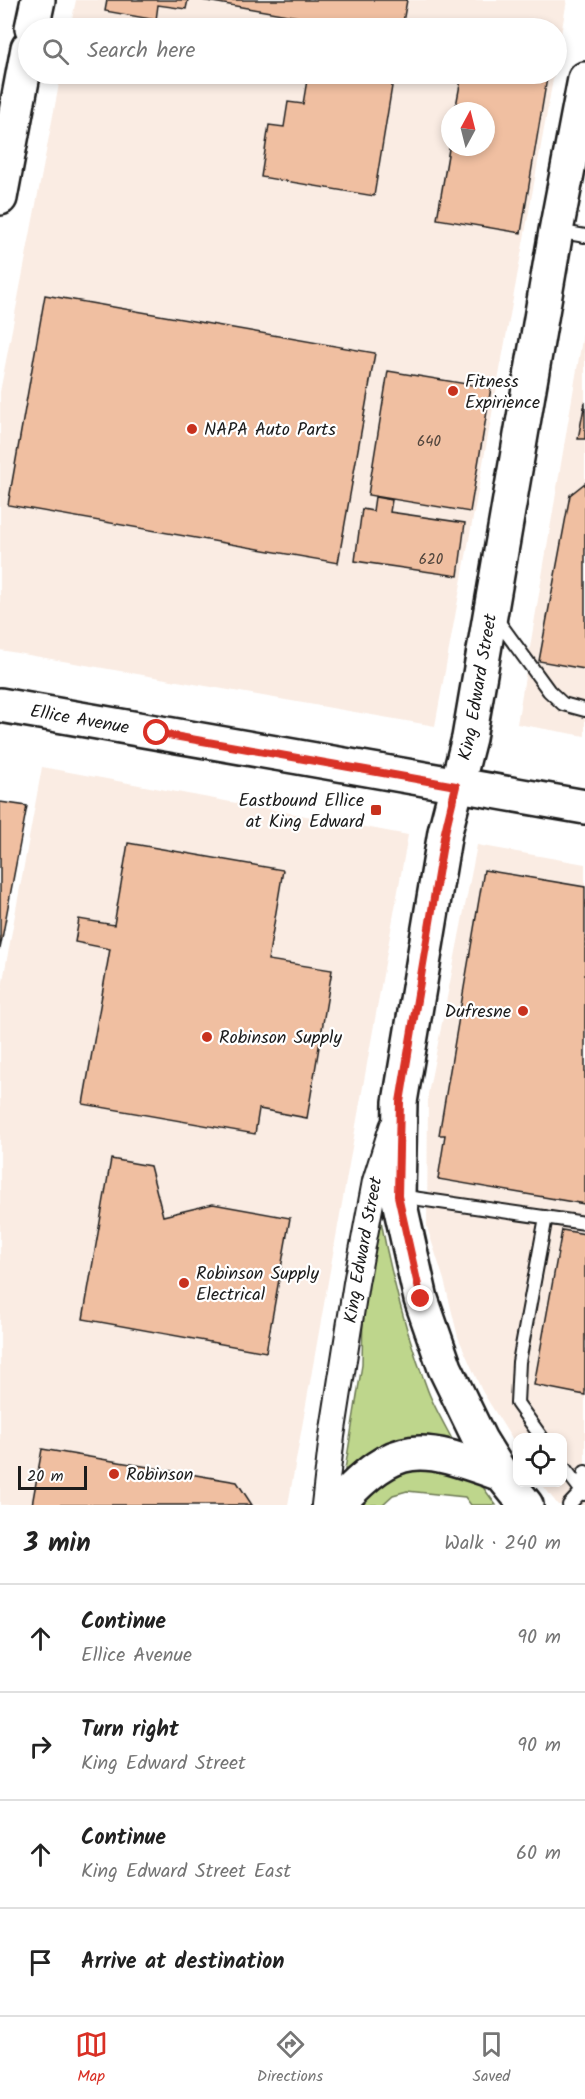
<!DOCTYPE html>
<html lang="en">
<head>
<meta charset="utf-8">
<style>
	:root { --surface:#fff; --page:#f6f6f6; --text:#222; --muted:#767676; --line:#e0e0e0; --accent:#d93025 }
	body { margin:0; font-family:Kalam,sans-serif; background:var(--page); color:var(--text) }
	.controls { position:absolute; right:18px; bottom:18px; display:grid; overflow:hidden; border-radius:12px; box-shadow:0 3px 9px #0003 }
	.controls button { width:54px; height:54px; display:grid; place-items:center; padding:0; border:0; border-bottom:2px solid var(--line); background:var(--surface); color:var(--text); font:30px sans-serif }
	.compass { position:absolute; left:441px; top:102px; width:54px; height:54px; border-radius:50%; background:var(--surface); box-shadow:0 3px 9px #0003; rotate:7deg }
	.scale { position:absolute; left:18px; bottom:15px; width:69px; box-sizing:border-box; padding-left:6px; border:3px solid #1c1c1c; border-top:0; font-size:16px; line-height:21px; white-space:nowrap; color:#1c1c1c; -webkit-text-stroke:4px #fff; paint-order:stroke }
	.stop { position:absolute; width:18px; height:18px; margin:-14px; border:4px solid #d93025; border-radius:50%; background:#fff }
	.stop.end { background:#d93025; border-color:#fff; box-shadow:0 2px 6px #0008 }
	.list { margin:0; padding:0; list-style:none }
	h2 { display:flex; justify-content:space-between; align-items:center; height:78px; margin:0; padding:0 24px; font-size:26px }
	h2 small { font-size:20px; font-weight:400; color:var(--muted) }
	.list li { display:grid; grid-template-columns:39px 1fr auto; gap:18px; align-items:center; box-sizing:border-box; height:108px; padding:0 24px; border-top:2px solid var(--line) }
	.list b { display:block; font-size:22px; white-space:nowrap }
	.list p { margin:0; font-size:20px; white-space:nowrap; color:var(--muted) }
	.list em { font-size:20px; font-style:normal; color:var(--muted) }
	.icon { flex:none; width:33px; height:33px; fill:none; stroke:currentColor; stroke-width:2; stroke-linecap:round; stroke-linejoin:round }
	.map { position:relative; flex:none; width:585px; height:1505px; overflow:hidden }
	.search { position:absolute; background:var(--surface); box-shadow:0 3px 9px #0003; left:18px; right:18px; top:18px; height:66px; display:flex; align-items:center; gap:15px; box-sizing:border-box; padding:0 21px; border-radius:33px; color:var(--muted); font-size:22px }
	.sheet { height:510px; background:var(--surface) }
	nav { display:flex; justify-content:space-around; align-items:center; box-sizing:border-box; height:84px; border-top:2px solid var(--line); background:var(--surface); font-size:16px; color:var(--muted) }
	nav a { display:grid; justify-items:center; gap:3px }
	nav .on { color:var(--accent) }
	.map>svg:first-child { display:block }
</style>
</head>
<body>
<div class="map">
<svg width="585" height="1505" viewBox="0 0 585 1505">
	<rect width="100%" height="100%" fill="#fff"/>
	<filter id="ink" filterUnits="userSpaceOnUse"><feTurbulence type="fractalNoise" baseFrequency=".0167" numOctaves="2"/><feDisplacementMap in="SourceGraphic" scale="12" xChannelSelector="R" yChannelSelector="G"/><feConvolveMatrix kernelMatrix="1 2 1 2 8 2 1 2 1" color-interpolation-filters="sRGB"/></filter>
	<g filter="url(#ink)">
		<path fill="#faece3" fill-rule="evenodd" d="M76 0H567L557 57 556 28H70Z
			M61 74H554L435 726 0 650V392ZM450 111H486V147H450Z
			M585 322V736L517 724Z
			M42 767 408 835 288 1505H0V997Z
			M477 845 585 864V1505H558L541 1483 562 1482V1438H518L517 1447 482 1391 458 1337 444 1280 427 1227 428 1094Z"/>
		<path fill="#bed68c" stroke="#6d7954" stroke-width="1.5" d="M380 1216C391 1276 406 1334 428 1391 435 1409 446 1427 455 1445L343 1482 362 1365 363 1310Z
			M424 1462 480 1483 496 1505H471L465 1497 407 1491 393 1495 382 1505H356L368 1487Z"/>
		<path fill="#f0bfa1" stroke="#1c1c1c" stroke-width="1.5" d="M107 0H188L186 9 158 5 156 20 105 11Z
			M201 0H407L402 28H316L317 20Z
			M308 74H394L374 196 261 177 269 125 284 127 288 102 303 104Z
			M462 74H517L547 78 521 233 437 219 450 143V147H486V111H455Z
			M45 295 375 353 338 563 8 505Z
			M388 371 491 388 470 512 368 495Z
			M585 402V439H578Z
			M585 483V669L539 661 570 495Z
			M375 497 392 500 390 512 465 523 458 576 355 561 362 509 373 511Z
			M0 802 27 806 0 949Z
			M128 843 283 870 268 960 332 970 307 1118 259 1109 255 1134 83 1104 110 949 75 942 79 919 114 925Z
			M484 870 585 887V1204L438 1179 445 1135H439Z
			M111 1159 150 1166 163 1216 213 1204 290 1218 266 1352 83 1319Z
			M562 1230 585 1234V1395L534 1385Z
			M42 1449 237 1482 252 1505H32Z"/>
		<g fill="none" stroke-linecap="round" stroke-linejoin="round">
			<g stroke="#1c1c1c" stroke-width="16">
				<path id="lane" d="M557 231 585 236
					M495 617 549 691 563 704 585 710
					M399 1196 585 1223
					M542 1438 517 1403 519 1362 546 1217
					M562 1465 584 1494
					M569 1505 582 1491 585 1472"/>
			</g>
			<g stroke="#1c1c1c" stroke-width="28">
				<g id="street">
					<path id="s1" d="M324 1505 332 1436 356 1283 375 1181 392 1127"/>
				</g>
			</g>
			<g stroke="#1c1c1c" stroke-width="38">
				<g id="secondary">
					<path d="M32 28 38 0"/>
					<path d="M0 198 28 48"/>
					<path id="s2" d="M0 705 585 807"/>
				</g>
			</g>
			<g stroke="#1c1c1c" stroke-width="38">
				<g id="primary">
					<path d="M337 1505C399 1437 421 1446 501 1474"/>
					<path id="s3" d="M526 1505 501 1474 480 1440 445 1368 421 1299 398 1196 400 1102 445 832 469 738 556 231 585 79"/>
				</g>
			</g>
			<use href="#lane" stroke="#fff" stroke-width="12"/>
			<use href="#street" stroke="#fff" stroke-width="24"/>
			<use href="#secondary" stroke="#fff" stroke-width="33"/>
			<use href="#primary" stroke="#fff" stroke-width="33"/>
		</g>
	</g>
	<g fill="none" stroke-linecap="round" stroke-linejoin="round" filter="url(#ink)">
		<path stroke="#d93025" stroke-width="8" d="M157 733 456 786 445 832 400 1102 398 1196 421 1299"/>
	</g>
	<g fill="#c8321e" stroke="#fff" stroke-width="2">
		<circle cx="453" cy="391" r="6"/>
		<circle cx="192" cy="429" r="6"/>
		<rect x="370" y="804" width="12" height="12" rx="3"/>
		<circle cx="523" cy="1011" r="6"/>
		<circle cx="207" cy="1037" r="6"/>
		<circle cx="184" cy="1283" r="6"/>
		<circle cx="114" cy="1474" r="6"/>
	</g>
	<g text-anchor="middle" stroke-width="4.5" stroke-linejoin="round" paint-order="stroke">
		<g font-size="15" fill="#51453d">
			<text x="429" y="446">640</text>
			<text x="431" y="564">620</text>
		</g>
		<g font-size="18" fill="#1c1c1c" stroke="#fff" text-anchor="start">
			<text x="465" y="387">Fitness<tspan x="465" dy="21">Expirience</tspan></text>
			<text x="204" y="435">NAPA Auto Parts</text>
			<text x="364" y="806" text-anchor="end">Eastbound Ellice<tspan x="364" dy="21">at King Edward</tspan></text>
			<text x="511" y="1017" text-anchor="end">Dufresne</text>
			<text x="219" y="1043">Robinson Supply</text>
			<text x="196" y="1279">Robinson Supply<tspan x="196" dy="21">Electrical</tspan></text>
			<text x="126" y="1480">Robinson</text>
		</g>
		<g font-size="18" fill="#1c1c1c" stroke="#fff">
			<text dy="6" stroke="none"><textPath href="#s3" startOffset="855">King Edward Street</textPath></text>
			<text dy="6" stroke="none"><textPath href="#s2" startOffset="81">Ellice Avenue</textPath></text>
			<text dy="6" stroke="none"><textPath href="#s1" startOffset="258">King Edward Street</textPath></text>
		</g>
	</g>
</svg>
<div class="controls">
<button><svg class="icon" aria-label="locate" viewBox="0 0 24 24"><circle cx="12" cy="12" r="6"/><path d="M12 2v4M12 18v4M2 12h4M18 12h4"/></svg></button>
</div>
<svg class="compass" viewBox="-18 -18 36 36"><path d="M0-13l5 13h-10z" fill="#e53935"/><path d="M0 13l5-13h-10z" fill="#767676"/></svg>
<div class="scale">20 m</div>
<div class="stop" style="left:157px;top:733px"></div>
<div class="stop end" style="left:421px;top:1299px"></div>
<div class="search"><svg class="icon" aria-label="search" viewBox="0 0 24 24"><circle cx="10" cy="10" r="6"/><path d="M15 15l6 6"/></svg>Search here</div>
</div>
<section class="sheet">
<h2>3 min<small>Walk · 240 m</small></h2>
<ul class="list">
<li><svg class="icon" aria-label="ahead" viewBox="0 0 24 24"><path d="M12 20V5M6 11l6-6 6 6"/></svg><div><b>Continue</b><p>Ellice Avenue</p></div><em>90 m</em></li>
<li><svg class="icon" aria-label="right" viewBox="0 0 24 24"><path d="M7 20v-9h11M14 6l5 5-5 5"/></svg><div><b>Turn right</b><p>King Edward Street</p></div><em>90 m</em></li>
<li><svg class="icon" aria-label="ahead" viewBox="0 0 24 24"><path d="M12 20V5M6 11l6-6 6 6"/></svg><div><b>Continue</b><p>King Edward Street East</p></div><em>60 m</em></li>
<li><svg class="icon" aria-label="arrive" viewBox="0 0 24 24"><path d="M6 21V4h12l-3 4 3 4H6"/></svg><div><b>Arrive at destination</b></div></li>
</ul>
</section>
<nav>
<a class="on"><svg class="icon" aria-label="map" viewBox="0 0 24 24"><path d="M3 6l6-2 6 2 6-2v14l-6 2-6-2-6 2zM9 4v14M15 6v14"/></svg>Map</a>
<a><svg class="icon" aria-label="directions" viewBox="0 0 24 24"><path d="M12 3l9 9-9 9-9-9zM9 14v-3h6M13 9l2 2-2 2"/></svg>Directions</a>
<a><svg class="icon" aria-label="saved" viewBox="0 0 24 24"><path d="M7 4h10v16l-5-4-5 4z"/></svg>Saved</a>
</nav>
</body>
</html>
